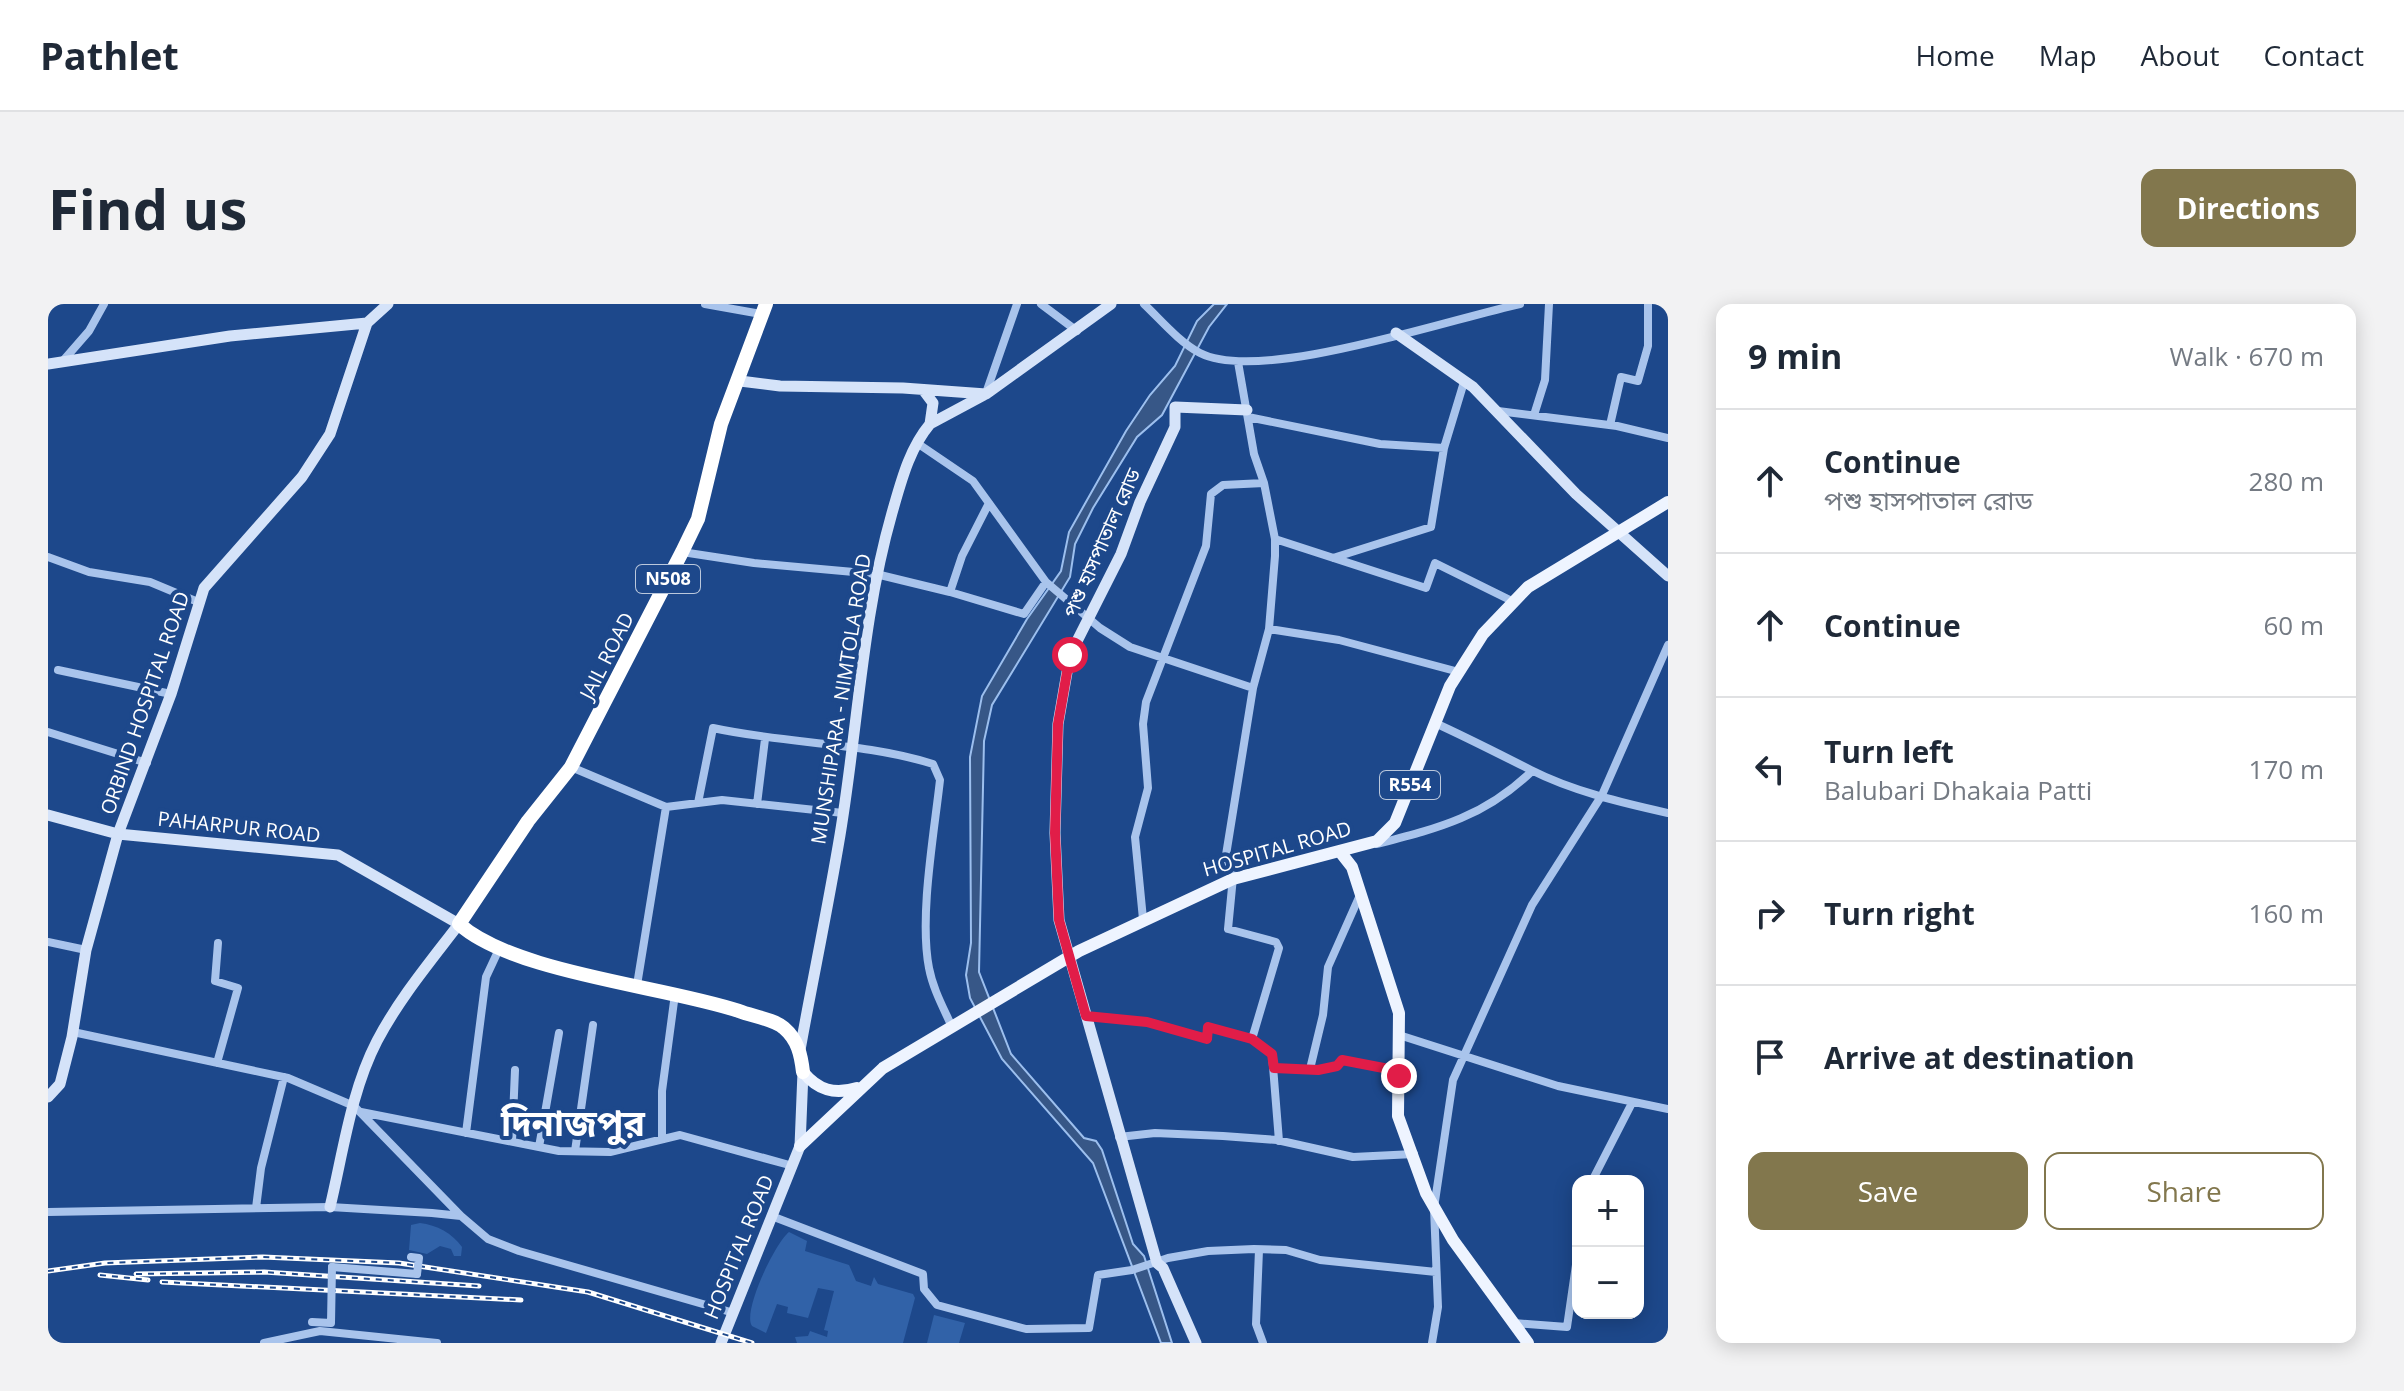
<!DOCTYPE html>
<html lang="en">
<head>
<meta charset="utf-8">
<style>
	:root { --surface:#fff; --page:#f2f2f3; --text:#1f2937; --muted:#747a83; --line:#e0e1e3; --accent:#82774d }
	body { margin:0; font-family:"Open Sans","Noto Sans Bengali",sans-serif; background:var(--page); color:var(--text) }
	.controls { position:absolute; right:24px; bottom:24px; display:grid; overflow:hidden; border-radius:16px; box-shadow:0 4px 20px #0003 }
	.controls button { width:72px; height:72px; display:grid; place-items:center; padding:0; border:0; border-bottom:2px solid var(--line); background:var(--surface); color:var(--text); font:40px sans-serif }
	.stop { position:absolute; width:24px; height:24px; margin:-18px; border:6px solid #e11d48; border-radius:50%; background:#fff }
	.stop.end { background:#e11d48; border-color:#fff; box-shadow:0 2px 8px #0008 }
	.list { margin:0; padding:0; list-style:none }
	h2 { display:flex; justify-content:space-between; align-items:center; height:104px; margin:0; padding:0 32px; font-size:34px }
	h2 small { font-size:26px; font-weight:400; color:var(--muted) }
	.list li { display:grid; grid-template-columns:52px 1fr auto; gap:24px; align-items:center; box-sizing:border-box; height:144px; padding:0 32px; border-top:2px solid var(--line) }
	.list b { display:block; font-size:30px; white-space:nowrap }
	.list p { margin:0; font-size:26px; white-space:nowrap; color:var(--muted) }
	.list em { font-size:26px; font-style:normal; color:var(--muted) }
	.actions { display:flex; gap:16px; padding:24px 32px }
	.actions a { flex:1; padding:18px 0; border:2px solid var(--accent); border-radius:16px; text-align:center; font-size:28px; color:var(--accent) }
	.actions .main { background:var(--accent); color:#fff }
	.icon { flex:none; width:44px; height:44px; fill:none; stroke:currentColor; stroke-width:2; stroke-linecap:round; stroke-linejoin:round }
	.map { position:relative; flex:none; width:1620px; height:1039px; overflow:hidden; border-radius:16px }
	header { display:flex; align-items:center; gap:48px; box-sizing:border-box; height:112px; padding:0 40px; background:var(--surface); border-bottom:2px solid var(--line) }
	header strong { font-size:38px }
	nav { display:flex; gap:44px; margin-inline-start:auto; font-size:28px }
	.intro { display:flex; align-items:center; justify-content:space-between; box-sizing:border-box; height:192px; padding:0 48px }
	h1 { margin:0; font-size:56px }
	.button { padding:20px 36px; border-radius:16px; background:var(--accent); color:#fff; font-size:28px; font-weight:700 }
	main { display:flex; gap:48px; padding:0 48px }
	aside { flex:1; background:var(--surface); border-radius:16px; box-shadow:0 4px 20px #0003 }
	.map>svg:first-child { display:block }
</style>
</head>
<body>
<header>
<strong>Pathlet</strong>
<nav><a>Home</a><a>Map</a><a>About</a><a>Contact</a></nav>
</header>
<div class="intro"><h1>Find us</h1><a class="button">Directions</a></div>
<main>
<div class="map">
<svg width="1620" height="1039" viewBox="0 0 1620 1039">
	<rect width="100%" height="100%" fill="#1d488b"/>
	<path fill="#3162a8" d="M372 919C389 921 404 929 414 943L413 952H406L403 945 392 942 379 950 361 946 363 921Z
		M741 928 759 937 757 947 801 961 808 977 823 982 826 973 830 980 865 990 867 994 855 1039H749L747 1033 760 1032 762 1027 779 1033 780 1027 776 1026 786 987 770 984 760 1014 739 1009 740 1003 729 1000 718 1029 704 1022C694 1008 727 939 741 928Z
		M886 1011 917 1019 911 1039H879Z"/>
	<path fill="#375787" stroke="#9cbfee" stroke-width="2" d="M1166 0H1179L1161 23 1114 111 1089 133 1045 204 1027 240 1022 273 944 401 936 437 931 668 963 750 1036 834 1048 837 1054 846 1085 940 1096 952 1124 1039H1113L1045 859 954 755 922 694 918 671 923 639 922 453 934 392 979 315 1013 267 1021 228 1078 127 1102 91 1127 62 1149 17Z"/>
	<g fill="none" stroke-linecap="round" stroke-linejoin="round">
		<path stroke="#a9c4ec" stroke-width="8" d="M657 0 713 10
			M993 0 1029 27
			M1096 0C1113 16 1131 38 1152 49 1212 80 1402 15 1472 0
			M14 58 41 27 56 0
			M1190 58 1206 150 1216 179 1227 235V252L1221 325 1205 384 1178 551 1185 573 1180 625 1228 638 1231 644 1204 735 1224 750 1231 837
			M938 89 969 0
			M1450 107 1569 122 1620 134
			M1486 111 1497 76 1501 0
			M1200 113 1332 140 1396 144 1416 78
			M1562 121 1573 73 1590 77 1600 42V0
			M869 139 925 177 998 278 1052 324 1082 343 1205 384
			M1227 235 1378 284 1387 259 1466 298
			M634 248 706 259 828 270 902 288 914 252 941 199
			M0 253 41 268 102 278 150 298
			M1285 254 1383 223 1396 144
			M902 288 976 310 998 278
			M1221 325 1291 336 1411 368
			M10 366 123 390
			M1387 419C1420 434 1451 450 1483 466 1524 487 1575 499 1620 509
			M0 428 99 459
			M523 463 618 503 674 496 795 509
			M650 499 665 424C738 440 815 438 885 460L892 476C886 530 871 613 881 664 885 685 895 703 904 723
			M709 500 717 435
			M1329 540C1391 524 1436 513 1484 467
			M1095 615 1087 533 1100 484 1095 420 1098 398 1158 242 1163 190 1175 181 1216 179
			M0 638 38 646
			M589 681 618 503
			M1038 712 1099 718 1159 735 1160 723 1204 735
			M25 728 240 774 306 802 413 912
			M1351 731 1510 782 1620 805
			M169 759 190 684 167 677 170 639
			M1226 764 1270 766 1289 762 1294 756 1351 767
			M1262 765 1275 711 1280 663 1312 591
			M313 808 511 847 562 848 632 831 745 862
			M418 829 438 673 452 643
			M1071 833 1107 829 1175 832 1229 836 1305 853 1366 850
			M614 835V787L627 690
			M464 837 467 766
			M491 843 511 729
			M527 847 545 721
			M1544 877 1584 799
			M208 904 213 864 236 773
			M0 908 282 903 384 909 413 912 440 935 471 947 686 1009
			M726 913 875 970 876 985 889 1001 978 1025 1041 1024 1050 971 1084 966 1120 954 1160 947 1206 945 1238 946 1272 956 1388 968
			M1211 946 1208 1020 1215 1039
			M284 963 369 970
			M1466 1019 1519 1023 1530 947
			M216 1039 272 1027 389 1039
			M1384 1039 1390 1003 1386 904 1405 776 1484 601 1554 491 1620 341"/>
		<path stroke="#d5e3f9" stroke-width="11" d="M1348 29 1425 83 1528 190 1620 272
			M0 60 182 32 319 19
			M692 77 732 82 855 84 938 90 1063 0
			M876 87 885 99 882 120
			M0 511 70 530 290 551 411 620C382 658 351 695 329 737 303 787 295 849 282 903
			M752 746C765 674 780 603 792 531 810 423 814 314 844 209 853 178 861 145 882 120L938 90
			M0 793 12 780 24 733 38 646 70 530 123 390 156 284 254 173 282 130 319 19 340 0
			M673 1039 752 842 755 768
			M1148 1039 1115 964 1109 959 1011 616 1007 529 1010 420 1022 351 1073 250 1092 198 1127 123V103L1199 106"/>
		<path stroke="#eef4ff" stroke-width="12" d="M1293 549 1304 563 1351 709 1350 812 1378 889 1405 936 1480 1039
			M755 768C770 786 786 791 809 784
			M752 842 835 764 1031 647 1185 575 1329 537 1347 519 1402 382 1435 330 1480 283 1620 198"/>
		<path stroke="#fff" stroke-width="14" d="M718 0 673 120 650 215 634 248 523 463 480 517 411 620C466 669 616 682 691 707 703 712 726 715 736 724 750 736 753 751 755 768"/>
		<g stroke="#fff" stroke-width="5">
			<path id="rail" d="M0 967 57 959 215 953 351 959 540 988 704 1039
				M88 970 216 968 431 982
				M52 971 100 976
				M114 978 473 996"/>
		</g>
		<use href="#rail" stroke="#1d488b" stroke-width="2" stroke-dasharray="6" stroke-linecap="butt"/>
		<path stroke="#a9c4ec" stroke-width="8" d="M363 953 371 954 369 970
			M264 1018 283 1019 284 963"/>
	</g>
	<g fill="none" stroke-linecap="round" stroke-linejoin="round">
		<path stroke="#e11d48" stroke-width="10" d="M1022 351 1010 420 1007 529 1011 616 1038 712 1099 718 1159 735 1160 723 1204 735 1224 750 1226 764 1270 766 1289 762 1294 756 1351 767V772"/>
	</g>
	<g text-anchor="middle" stroke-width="8" stroke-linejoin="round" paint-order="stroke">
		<g fill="#1d488b" stroke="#bbc8dc" stroke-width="2">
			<rect x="588" y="261" width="64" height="28" rx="6"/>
			<rect x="1332" y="467" width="60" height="28" rx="6"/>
		</g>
		<g font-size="18" font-weight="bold" fill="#fff">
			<text x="620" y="281">N508</text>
			<text x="1362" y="487">R554</text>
		</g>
		<g font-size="20" fill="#fff" stroke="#1d488b">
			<text transform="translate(1054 239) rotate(-66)" y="7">পশু হাসপাতাল রোড</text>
			<text transform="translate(559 352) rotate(-63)" y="7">JAIL ROAD</text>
			<text transform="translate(793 395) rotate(-81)" y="7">MUNSHIPARA - NIMTOLA ROAD</text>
			<text transform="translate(97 399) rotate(-71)" y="7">ORBIND HOSPITAL ROAD</text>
			<text transform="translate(191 523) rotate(6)" y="7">PAHARPUR ROAD</text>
			<text transform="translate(1229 545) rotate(-16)" y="7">HOSPITAL ROAD</text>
			<text transform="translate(691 943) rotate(-68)" y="7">HOSPITAL ROAD</text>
		</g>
		<g font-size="36" font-weight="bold" fill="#fff" stroke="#1d488b">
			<text x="525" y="832">দিনাজপুর</text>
		</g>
	</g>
</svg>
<div class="controls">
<button>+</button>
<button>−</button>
</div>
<div class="stop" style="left:1022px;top:351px"></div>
<div class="stop end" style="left:1351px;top:772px"></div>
</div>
<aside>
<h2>9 min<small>Walk · 670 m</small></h2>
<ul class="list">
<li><svg class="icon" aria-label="ahead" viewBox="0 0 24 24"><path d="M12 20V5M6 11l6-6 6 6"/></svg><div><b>Continue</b><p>পশু হাসপাতাল রোড</p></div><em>280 m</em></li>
<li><svg class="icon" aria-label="ahead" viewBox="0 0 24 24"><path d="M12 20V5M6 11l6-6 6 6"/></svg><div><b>Continue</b></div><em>60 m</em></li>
<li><svg class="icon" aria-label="left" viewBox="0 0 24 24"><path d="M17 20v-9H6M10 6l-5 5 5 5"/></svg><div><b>Turn left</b><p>Balubari Dhakaia Patti</p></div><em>170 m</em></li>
<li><svg class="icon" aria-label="right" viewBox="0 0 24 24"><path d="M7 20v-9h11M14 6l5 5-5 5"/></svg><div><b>Turn right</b></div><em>160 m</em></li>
<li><svg class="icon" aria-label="arrive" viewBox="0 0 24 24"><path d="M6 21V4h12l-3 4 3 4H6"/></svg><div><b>Arrive at destination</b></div></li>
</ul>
<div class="actions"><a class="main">Save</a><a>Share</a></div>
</aside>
</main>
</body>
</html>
